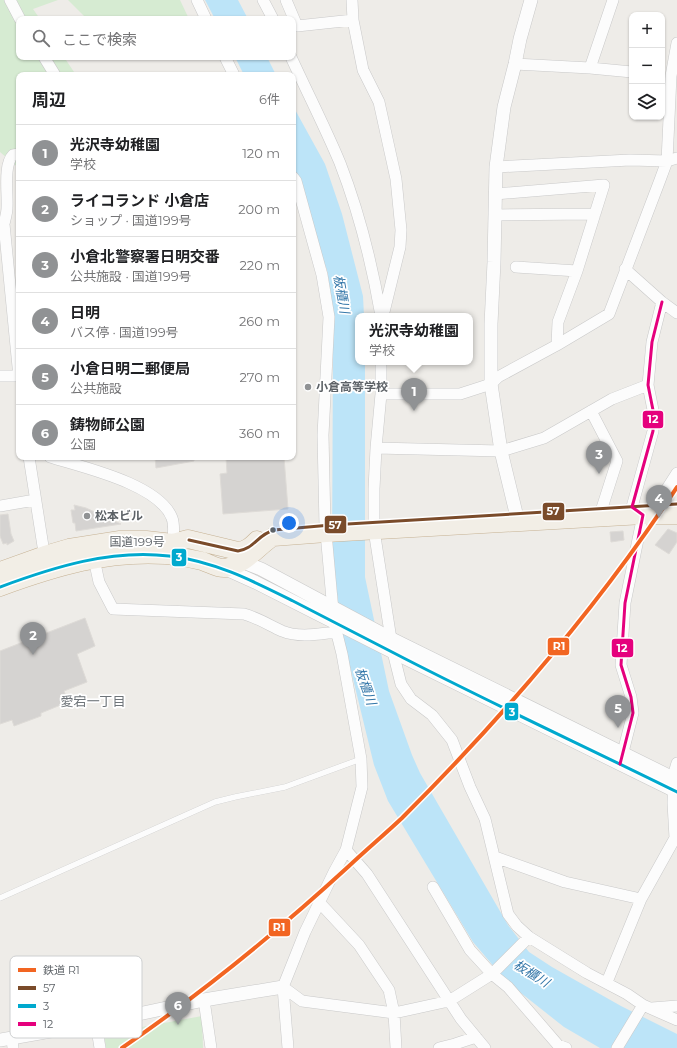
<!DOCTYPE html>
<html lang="ja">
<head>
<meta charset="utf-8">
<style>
	:root { --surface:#fff; --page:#f2f2f2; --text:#202124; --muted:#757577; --line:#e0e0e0; --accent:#909294 }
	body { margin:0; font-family:Montserrat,"Noto Sans JP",sans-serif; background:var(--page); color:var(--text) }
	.controls { position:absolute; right:12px; top:12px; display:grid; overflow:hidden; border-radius:8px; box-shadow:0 1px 3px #0004 }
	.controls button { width:36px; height:36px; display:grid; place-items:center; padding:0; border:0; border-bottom:1px solid var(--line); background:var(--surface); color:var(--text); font:20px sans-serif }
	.you { position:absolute; left:289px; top:523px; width:14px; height:14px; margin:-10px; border:3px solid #fff; border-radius:50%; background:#1a73e8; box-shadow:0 0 0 6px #1a73e833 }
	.badge { display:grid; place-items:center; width:26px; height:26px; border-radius:50%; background:var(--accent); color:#fff; font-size:13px; font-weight:700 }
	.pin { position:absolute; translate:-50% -33px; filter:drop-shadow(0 1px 2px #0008) }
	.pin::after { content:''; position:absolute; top:21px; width:14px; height:12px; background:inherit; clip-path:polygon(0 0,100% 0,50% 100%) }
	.popup { position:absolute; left:355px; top:313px; width:118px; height:52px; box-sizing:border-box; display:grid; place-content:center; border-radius:8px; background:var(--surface); filter:drop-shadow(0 1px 3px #0005); font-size:13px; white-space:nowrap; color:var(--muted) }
	.popup b { font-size:15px; color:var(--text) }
	.popup::after { content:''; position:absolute; left:50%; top:100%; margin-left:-8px; border:8px solid transparent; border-top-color:var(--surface) }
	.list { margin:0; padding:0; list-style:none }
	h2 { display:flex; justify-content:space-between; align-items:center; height:52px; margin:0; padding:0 16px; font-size:17px }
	h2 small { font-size:13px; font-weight:400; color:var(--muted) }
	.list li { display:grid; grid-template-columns:26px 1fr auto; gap:12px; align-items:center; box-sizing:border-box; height:56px; padding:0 16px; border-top:1px solid var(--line) }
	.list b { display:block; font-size:15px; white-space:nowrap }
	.list p { margin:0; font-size:13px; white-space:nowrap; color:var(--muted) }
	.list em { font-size:13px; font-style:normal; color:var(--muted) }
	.icon { flex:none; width:22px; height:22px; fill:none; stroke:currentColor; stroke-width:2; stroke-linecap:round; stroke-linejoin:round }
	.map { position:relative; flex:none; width:677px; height:1048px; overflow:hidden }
	.search { position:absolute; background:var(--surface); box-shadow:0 1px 3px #0004; left:16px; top:16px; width:280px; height:44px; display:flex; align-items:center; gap:10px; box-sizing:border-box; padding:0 14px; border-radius:8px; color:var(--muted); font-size:15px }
	.panel { position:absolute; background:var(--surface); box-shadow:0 1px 3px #0004; left:16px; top:72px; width:280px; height:388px; border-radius:8px }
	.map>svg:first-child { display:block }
</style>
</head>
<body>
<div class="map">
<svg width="677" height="1048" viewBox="0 0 677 1048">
	<rect width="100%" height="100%" fill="#eeece8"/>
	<path fill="#d6ebd2" d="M0 0H58L33 9 40 19H19V57H64L76 75H19V168L0 152Z
		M68 0H180L189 19H87Z
		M202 1016 203 1048H106L104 1034Z"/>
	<path fill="#bce4f8" d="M205 0H238L248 19H215Z
		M235 57H267L276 75H244Z
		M293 106 325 164 342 214 363 296 364 316H358V362H365V577L389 691 412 755 420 773 508 925 529 952 552 967 621 1006 677 1034V1048H600L564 1027 507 982 473 942 388 801 374 765 344 642 332 559 333 351 332 306 327 270 293 186Z"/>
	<path fill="#d5d3d1" stroke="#dedbd7" d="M155 457H194V461L156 468Z
		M226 457H284L288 509 223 514 220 474 227 473Z
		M74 505 86 508 121 524 76 531 75 523H73L71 510H75Z
		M8 514 11 534 14 541 7 545V543L3 544 0 536V515Z
		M668 529 677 533V542L669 554 655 545Z
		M623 531 624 540 611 542 610 532Z
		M85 618 95 646 77 654 87 682 64 691 68 702 41 713V716L14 726 12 720 0 724V651Z"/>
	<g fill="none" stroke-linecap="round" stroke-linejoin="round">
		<g stroke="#c9c9c9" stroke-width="6">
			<path id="service" d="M0 898 215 802 235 797 285 787 361 759"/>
		</g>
		<g stroke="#c9c9c9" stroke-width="12">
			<path id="minor" d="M10 0 20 19
				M197 0 206 19
				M263 0 273 19
				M286 0 297 26 353 20
				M352 0 353 20 363 70 379 102 396 179 401 230 400 247 383 316
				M44 57 55 75
				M225 57 234 75
				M291 57C307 92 325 127 340 163 359 212 372 264 381 316
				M515 64 590 68 632 72
				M590 68 613 0
				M19 154 13 155C3 165 8 194 7 208 7 213 5 219 4 224L19 377
				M496 167 630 160 667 161 677 158
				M293 177 296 181 322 275 329 317 323 435 325 526 326 533 334 622 342 654 361 759 362 787 346 850 367 874 461 1019 485 1048
				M495 194 604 185 577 271 516 267
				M495 215 595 214
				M625 269 662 302 677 313
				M557 345 558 322 577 271
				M381 362V394L376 448 374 489V530L393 652 401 684 411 699 432 715 452 740 470 787 485 819 508 914 517 926 529 937 587 973 627 994 643 1005 677 1020
				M0 376H19
				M381 394H460L491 384 498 377 557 345 609 314 660 180 667 161 671 76 677 43
				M591 411 617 461 602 508
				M376 448 501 451 544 438 612 399 648 385
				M29 457 45 559
				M50 457C82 467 159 484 172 518 175 526 173 535 173 543
				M661 498 677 473
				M0 506 35 500
				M94 559 99 582 113 609 244 614C258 618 269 625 282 631 299 638 318 634 336 632
				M621 760 633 713 631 697 621 665 625 603 643 515 632 507 653 431V410L648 385 652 342 662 302
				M495 857 565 882 641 899
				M433 887 470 950 492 974 508 987 558 1045 566 1048
				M319 902 359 945 389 990 394 1013 396 1048
				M607 982 641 899 675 838 673 803 674 773 677 763
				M283 987 302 1001 394 1013 449 1001 492 974 529 937
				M204 1000 211 1048
				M652 1008 677 1006
				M96 1023 100 1048
				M12 1038 13 1048
				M288 1048 283 987 305 932 334 872 346 850
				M439 1048 455 1044 476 1037
				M617 1048 643 1005"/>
		</g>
		<g stroke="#c9c9c9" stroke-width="14">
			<path id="tertiary" d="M516 513 501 451 491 384V324L494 262 496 167 504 107 515 64 520 39 531 0
				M243 562 261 569 390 638 677 780
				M224 568 255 582 393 652 677 792
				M0 1040 96 1023 204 1000 283 987"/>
		</g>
		<g stroke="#c6b294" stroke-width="19">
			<path id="trunk" d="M0 571 45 555 69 548 120 540H146L173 543 188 539 238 551C247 550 251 546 257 540
				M0 587C55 567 107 551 166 555 178 556 190 558 202 561 209 563 218 569 225 568 246 565 257 547 273 537L326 533 643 515H677"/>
		</g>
		<use href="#service" stroke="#fcfcfc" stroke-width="5.5"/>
		<use href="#minor" stroke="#fcfcfc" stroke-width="11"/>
		<use href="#tertiary" stroke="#fcfcfc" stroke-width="13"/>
		<use href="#trunk" stroke="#f2eee6" stroke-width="18"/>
		<g stroke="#fff" stroke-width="6">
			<path id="bus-1" d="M189 540 238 551C254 549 257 535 274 530L331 525 677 504"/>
		</g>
		<g stroke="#fff" stroke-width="6">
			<path id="bus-2" d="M0 587C54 567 111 549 169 556 214 561 253 581 293 601 326 618 359 635 392 652 486 701 582 745 677 792"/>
		</g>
		<g stroke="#fff" stroke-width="6">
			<path id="bus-3" d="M620 764 633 713 631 697 621 665 625 603 643 515 632 507 653 431V410L648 385 652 342 662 302"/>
		</g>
		<use href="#bus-1" stroke="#7a4b2a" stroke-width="3"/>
		<use href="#bus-2" stroke="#00a9ce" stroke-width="3"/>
		<use href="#bus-3" stroke="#e5007d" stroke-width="3"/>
		<g stroke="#fff" stroke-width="7">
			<path id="rail-1" d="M122 1048C202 993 277 932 349 866 366 850 385 834 402 818 503 717 598 607 677 487"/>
		</g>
		<use href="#rail-1" stroke="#f26522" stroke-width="4"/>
	</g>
	<g fill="#909294" stroke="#fff" stroke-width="1.5">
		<circle cx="308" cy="387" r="4"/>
		<circle cx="87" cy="516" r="4"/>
	</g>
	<circle fill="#5d6267" stroke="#fff" stroke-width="1.5" cx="273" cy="530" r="3.5"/>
	<g text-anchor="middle" stroke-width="3.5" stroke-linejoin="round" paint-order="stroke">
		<g font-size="12" font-weight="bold" fill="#5d6267" stroke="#fff" text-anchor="start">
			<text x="316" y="391">小倉高等学校</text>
			<text x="95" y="520">松本ビル</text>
		</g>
		<g font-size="12" fill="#5d6267" stroke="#fff">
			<text x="137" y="546">国道199号</text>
		</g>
		<g font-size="13" font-style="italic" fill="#3477a9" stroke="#fff">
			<text transform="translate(342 294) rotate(80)" y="5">板櫃川</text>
			<text transform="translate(366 686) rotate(71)" y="5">板櫃川</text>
			<text transform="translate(532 973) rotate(32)" y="5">板櫃川</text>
		</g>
		<g font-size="13" fill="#6e7479" stroke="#fff">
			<text x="93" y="706">愛宕一丁目</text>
		</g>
	</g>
	<rect x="10" y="956" width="132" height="82" rx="6" fill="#fff" stroke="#ced0d1" stroke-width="1"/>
	<rect x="18" y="968" width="18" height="4" fill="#f26522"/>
	<rect x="18" y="986" width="18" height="4" fill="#7a4b2a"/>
	<rect x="18" y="1004" width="18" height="4" fill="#00a9ce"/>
	<rect x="18" y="1022" width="18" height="4" fill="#e5007d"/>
	<g font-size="11" fill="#5d6267">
		<text x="43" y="974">鉄道 R1</text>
		<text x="43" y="992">57</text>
		<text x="43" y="1010">3</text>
		<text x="43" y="1028">12</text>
	</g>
	<g stroke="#fff" stroke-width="1.5">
		<rect x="642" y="410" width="22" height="19" rx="4" fill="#e5007d"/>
		<rect x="542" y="502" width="23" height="19" rx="4" fill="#7a4b2a"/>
		<rect x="324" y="515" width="23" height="19" rx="4" fill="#7a4b2a"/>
		<rect x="171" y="548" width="16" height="19" rx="4" fill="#00a9ce"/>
		<rect x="547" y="637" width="23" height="19" rx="4" fill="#f26522"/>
		<rect x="611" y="638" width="23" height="20" rx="4" fill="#e5007d"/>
		<rect x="504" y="702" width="15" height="19" rx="4" fill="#00a9ce"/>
		<rect x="268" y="918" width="23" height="19" rx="4" fill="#f26522"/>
	</g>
	<g font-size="11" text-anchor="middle" font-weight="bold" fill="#fff">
		<text x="653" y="423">12</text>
		<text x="553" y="515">57</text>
		<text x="335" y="529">57</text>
		<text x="179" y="561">3</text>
		<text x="559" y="650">R1</text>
		<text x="622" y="652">12</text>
		<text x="512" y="716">3</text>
		<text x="279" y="931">R1</text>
	</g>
</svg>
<div class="controls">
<button>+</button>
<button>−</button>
<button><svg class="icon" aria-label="layers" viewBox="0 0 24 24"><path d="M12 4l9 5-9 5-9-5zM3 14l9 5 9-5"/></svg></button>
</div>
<div class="you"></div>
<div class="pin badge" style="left:414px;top:411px">1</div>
<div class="popup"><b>光沢寺幼稚園</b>学校</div>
<div class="pin badge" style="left:33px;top:655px">2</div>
<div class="pin badge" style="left:599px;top:474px">3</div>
<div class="pin badge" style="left:659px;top:518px">4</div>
<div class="pin badge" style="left:618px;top:728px">5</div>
<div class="pin badge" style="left:178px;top:1025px">6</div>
<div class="search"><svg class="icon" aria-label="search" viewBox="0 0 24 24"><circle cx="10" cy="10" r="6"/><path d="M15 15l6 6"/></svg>ここで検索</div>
<section class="panel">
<h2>周辺<small>6件</small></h2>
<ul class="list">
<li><span class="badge">1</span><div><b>光沢寺幼稚園</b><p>学校</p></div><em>120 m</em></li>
<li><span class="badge">2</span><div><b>ライコランド 小倉店</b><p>ショップ · 国道199号</p></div><em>200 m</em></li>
<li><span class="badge">3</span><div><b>小倉北警察署日明交番</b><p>公共施設 · 国道199号</p></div><em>220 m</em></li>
<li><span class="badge">4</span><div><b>日明</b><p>バス停 · 国道199号</p></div><em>260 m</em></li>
<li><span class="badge">5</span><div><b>小倉日明二郵便局</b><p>公共施設</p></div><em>270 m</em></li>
<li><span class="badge">6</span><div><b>鋳物師公園</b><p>公園</p></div><em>360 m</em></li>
</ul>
</section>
</div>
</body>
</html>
